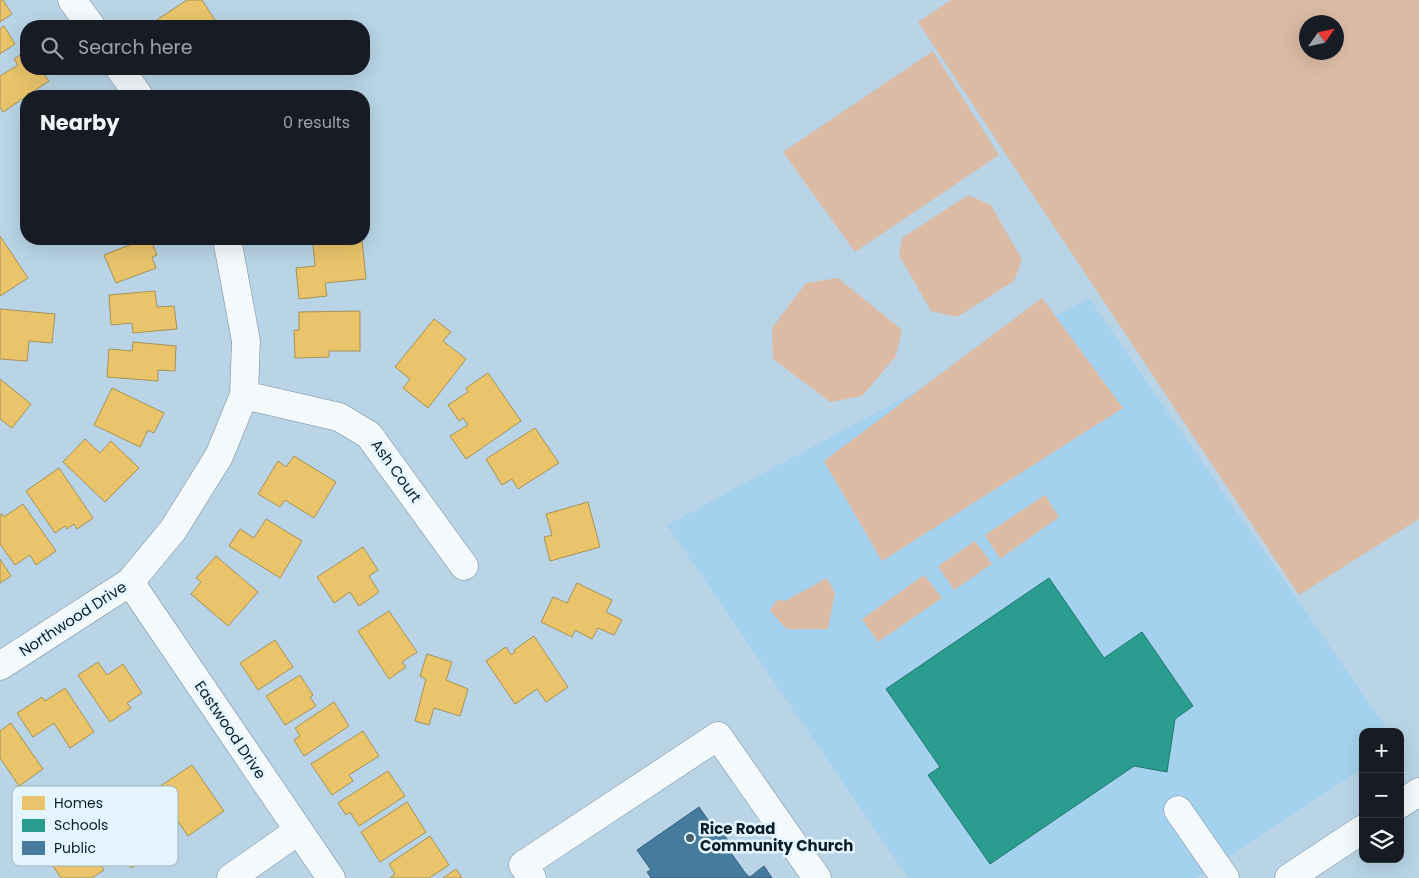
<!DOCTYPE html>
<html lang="en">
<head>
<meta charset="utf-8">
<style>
	:root { --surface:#171b24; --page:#242831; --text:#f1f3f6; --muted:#9ea1a6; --line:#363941 }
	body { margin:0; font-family:Poppins,sans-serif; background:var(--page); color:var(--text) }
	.controls { position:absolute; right:15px; bottom:15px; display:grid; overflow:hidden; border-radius:10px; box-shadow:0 5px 20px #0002 }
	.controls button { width:45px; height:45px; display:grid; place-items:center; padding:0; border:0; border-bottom:1px solid var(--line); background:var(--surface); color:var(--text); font:25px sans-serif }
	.compass { position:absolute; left:1299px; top:15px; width:45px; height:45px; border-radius:50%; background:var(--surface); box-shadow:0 5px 20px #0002; rotate:56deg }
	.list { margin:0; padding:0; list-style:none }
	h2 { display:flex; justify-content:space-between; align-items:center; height:65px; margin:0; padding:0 20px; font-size:21px }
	h2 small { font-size:16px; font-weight:400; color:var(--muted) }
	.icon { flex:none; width:28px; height:28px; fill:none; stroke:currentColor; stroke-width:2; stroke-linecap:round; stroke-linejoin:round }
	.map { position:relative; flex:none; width:1419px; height:878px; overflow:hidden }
	.search { position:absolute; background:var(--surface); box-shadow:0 5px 20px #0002; left:20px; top:20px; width:350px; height:55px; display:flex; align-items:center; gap:12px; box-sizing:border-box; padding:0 18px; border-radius:20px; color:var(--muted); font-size:19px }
	.panel { position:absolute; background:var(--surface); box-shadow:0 5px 20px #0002; left:20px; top:90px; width:350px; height:155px; border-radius:20px }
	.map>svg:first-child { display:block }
</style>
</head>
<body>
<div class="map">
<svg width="1419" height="878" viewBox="0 0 1419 878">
	<rect width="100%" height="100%" fill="#b8d4e6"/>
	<path fill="#a4d2ee" d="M1089 298 1389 732H1363V768L1196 878H908L667 525Z"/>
	<path fill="#dbbba4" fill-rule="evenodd" d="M951 0H1419V519L1299 595 918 22ZM1306 22H1336V52H1306Z
		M933 51 999 155 855 252 783 152Z
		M968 195 991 205 1022 260 1014 281 957 317 931 311 899 255 902 238Z
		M838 278 902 330 896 356 862 396 830 402 773 359 772 328 806 283Z
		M1042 298 1123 408 882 561 824 461Z
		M1045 495 1059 517 1000 559 985 535Z
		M975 541 992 564 954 590 938 566Z
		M924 575 942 598 878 642 862 619Z
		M827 578 835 593 828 629H786L770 610 777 600 785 601Z"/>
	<path fill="#e9c46a" stroke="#a69256" d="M0 0H3L12 14 0 22Z
		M187 0H202L219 26H158L155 21Z
		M4 26 15 44 0 54V29Z
		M26 51V69H40L49 81 3 112 0 107V76L18 65 14 59Z
		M0 236 28 278 0 296Z
		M129 239H159L152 242 157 255 152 257 156 268 116 283 104 255 132 244Z
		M362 240 366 279 325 283 327 296 299 299 296 268 315 266 313 244Z
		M155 291 157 307 174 306 177 329 133 333 132 323 111 325 109 295Z
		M0 309 55 314 52 343 29 341 27 361 0 359Z
		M360 311V351H329V357L295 358 294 330H299V312Z
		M434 319 451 332 443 341 466 359 428 408 403 388 410 379 395 367Z
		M133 342 176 346 175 371 158 370V381L107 377 109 349 132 351Z
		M488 373 521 421 466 459 450 436 468 425 463 418 459 421 448 405 468 392 466 388Z
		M0 379 31 404 12 428 0 419Z
		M112 388 164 413 154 433 148 430 140 447 94 425Z
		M535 428 559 463 518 489 512 479 502 485 486 459Z
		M85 439 100 453 111 441 139 468 105 502 63 462Z
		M294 456 336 482 314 518 285 500 280 507 258 494 278 461 286 467Z
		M59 468 93 518 77 529 74 524 67 529 65 526 55 533 26 491Z
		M588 502 600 547 550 561 544 537 552 535 546 514Z
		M23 504 56 551 36 565 30 555 15 565 0 544V515L2 514 4 517Z
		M266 519 302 541 280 578 229 546 240 529 254 538Z
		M363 547 378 570 369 576 379 592 359 606 350 592 334 603 317 577Z
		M216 556 258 592 228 626 191 594 201 582 196 578Z
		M0 559 11 576 0 583Z
		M577 583 612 600 606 612 622 620 614 635 598 628 592 639 575 630 572 637 541 622 553 597 567 603Z
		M389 611 417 652 402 662 406 667 389 679 358 631Z
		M534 636 568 687 546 702 537 689 515 704 486 661 506 647 511 655 515 652 514 650Z
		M275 640 293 667 258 690 240 663Z
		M427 654 452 662 446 680 468 689 460 716 434 708 429 725 415 721 426 679 420 676Z
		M98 662 107 675 123 664 142 693 127 703 131 708 110 722 78 675Z
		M300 675 313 695 310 697 316 706 285 725 266 696Z
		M65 688 94 732 70 748 54 723 33 737 17 713 42 697 45 701Z
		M334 702 349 726 304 756 294 740 300 736 295 728Z
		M11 723 43 769 19 786 0 758V731Z
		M363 731 379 756 349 775 353 781 332 795 311 764Z
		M192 765 224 811 188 836 156 789Z
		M388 771 405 796 359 826 350 812 346 815 338 803Z
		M135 798 167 844 131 868 99 822Z
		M407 802 426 832 380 862 361 832Z
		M430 836 449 865 429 878H390L395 874 389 864Z
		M86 844 104 870 92 878H61L53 866Z
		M456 869 462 878H443Z"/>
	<path fill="#2a9d8f" stroke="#207770" d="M1049 578 1104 658 1142 632 1193 706 1175 719 1167 772 1134 766 990 864 928 775 940 767 886 689Z"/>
	<path fill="#457b9d" stroke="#335f7a" d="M699 807 713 827 717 824 735 851 731 853 746 874 750 877 764 866 772 878H651L647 872 651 870 637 850Z"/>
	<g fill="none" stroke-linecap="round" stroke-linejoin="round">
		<g stroke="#778c9a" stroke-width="29">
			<path id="minor" d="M72 0 91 26
				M120 69 139 96
				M244 395 339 417 369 435 464 566
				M130 582 331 878
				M0 666 130 582 173 530 219 456 244 395 246 341 227 239
				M1400 804 1419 792
				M1178 810 1225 878
				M231 878 298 831
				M532 878 523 865 718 736 817 878
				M1289 878 1363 829"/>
		</g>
		<use href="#minor" stroke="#f4f9fb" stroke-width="28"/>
	</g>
	<circle fill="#465e6b" stroke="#e5f5fe" stroke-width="2" cx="690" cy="838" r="5"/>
	<g text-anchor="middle" stroke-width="5" stroke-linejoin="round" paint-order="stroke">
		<g font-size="15" fill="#091e29" stroke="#e5f5fe">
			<text transform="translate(396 471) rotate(54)" y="5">Ash Court</text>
			<text transform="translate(73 619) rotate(-33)" y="5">Northwood Drive</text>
			<text transform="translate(230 730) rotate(56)" y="5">Eastwood Drive</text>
		</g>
		<g font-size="15" font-weight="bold" fill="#091e29" stroke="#e5f5fe" text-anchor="start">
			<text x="700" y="834">Rice Road<tspan x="700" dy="17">Community Church</tspan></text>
		</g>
	</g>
	<rect x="12" y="786" width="166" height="80" rx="8" fill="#e5f5fe" stroke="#a3b4be" stroke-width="1"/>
	<rect x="22" y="796" width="23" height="14" fill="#e9c46a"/>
	<rect x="22" y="819" width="23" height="13" fill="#2a9d8f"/>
	<rect x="22" y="841" width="23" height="14" fill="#457b9d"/>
	<g font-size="14" fill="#091e29">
		<text x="54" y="808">Homes</text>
		<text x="54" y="830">Schools</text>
		<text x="54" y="853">Public</text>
	</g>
</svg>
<div class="controls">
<button>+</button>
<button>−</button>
<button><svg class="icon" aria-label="layers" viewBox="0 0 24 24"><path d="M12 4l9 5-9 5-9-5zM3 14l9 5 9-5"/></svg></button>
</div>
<svg class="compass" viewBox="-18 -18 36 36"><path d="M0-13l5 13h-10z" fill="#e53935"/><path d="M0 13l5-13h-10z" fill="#9ea1a6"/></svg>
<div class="search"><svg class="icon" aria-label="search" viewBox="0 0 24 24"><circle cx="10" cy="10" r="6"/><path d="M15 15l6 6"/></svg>Search here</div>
<section class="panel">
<h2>Nearby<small>0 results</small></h2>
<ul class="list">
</ul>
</section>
</div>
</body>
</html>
